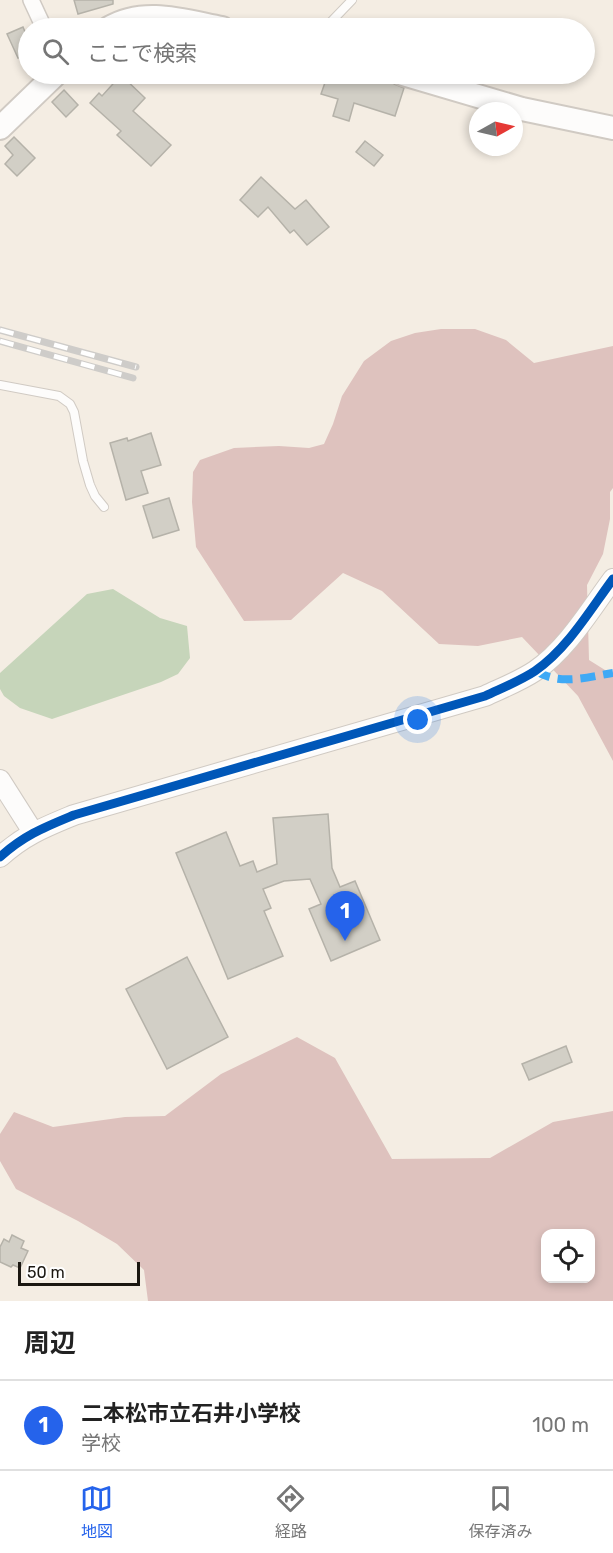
<!DOCTYPE html>
<html lang="ja">
<head>
<meta charset="utf-8">
<style>
	:root { --surface:#fff; --page:#f2f2f2; --text:#222; --muted:#767676; --line:#e0e0e0; --accent:#2563eb }
	body { margin:0; font-family:Rubik,"Noto Sans JP",sans-serif; background:var(--page); color:var(--text) }
	.controls { position:absolute; right:18px; bottom:18px; display:grid; overflow:hidden; border-radius:12px; box-shadow:0 3px 9px #0003 }
	.controls button { width:54px; height:54px; display:grid; place-items:center; padding:0; border:0; border-bottom:2px solid var(--line); background:var(--surface); color:var(--text); font:30px sans-serif }
	.compass { position:absolute; left:469px; top:102px; width:54px; height:54px; border-radius:50%; background:var(--surface); box-shadow:0 3px 9px #0003; rotate:82deg }
	.scale { position:absolute; left:18px; bottom:15px; width:122px; box-sizing:border-box; padding-left:6px; border:3px solid #1b1711; border-top:0; font-size:16px; line-height:21px; white-space:nowrap; color:#1b1711; -webkit-text-stroke:4px #fff; paint-order:stroke }
	.you { position:absolute; left:418px; top:720px; width:21px; height:21px; margin:-15px; border:4px solid #fff; border-radius:50%; background:#1a73e8; box-shadow:0 0 0 9px #1a73e833 }
	.badge { display:grid; place-items:center; width:39px; height:39px; border-radius:50%; background:var(--accent); color:#fff; font-size:20px; font-weight:700 }
	.pin { position:absolute; translate:-50% -50px; filter:drop-shadow(0 2px 3px #0008) }
	.pin::after { content:''; position:absolute; top:32px; width:21px; height:18px; background:inherit; clip-path:polygon(0 0,100% 0,50% 100%) }
	.list { margin:0; padding:0; list-style:none }
	h2 { display:flex; justify-content:space-between; align-items:center; height:78px; margin:0; padding:0 24px; font-size:26px }
	h2 small { font-size:20px; font-weight:400; color:var(--muted) }
	.list li { display:grid; grid-template-columns:39px 1fr auto; gap:18px; align-items:center; box-sizing:border-box; height:90px; padding:0 24px; border-top:2px solid var(--line) }
	.list b { display:block; font-size:22px; white-space:nowrap }
	.list p { margin:0; font-size:20px; white-space:nowrap; color:var(--muted) }
	.list em { font-size:20px; font-style:normal; color:var(--muted) }
	.icon { flex:none; width:33px; height:33px; fill:none; stroke:currentColor; stroke-width:2; stroke-linecap:round; stroke-linejoin:round }
	.map { position:relative; flex:none; width:613px; height:1301px; overflow:hidden }
	.search { position:absolute; background:var(--surface); box-shadow:0 3px 9px #0003; left:18px; right:18px; top:18px; height:66px; display:flex; align-items:center; gap:15px; box-sizing:border-box; padding:0 21px; border-radius:33px; color:var(--muted); font-size:22px }
	.sheet { height:168px; background:var(--surface) }
	nav { display:flex; justify-content:space-around; align-items:center; box-sizing:border-box; height:84px; border-top:2px solid var(--line); background:var(--surface); font-size:16px; color:var(--muted) }
	nav a { display:grid; justify-items:center; gap:3px }
	nav .on { color:var(--accent) }
	.map>svg:first-child { display:block }
</style>
</head>
<body>
<div class="map">
<svg width="613" height="1301" viewBox="0 0 613 1301">
	<rect width="100%" height="100%" fill="#f4ede3"/>
	<path fill="#dec2be" fill-rule="evenodd" d="M441 329H475L506 340 534 363 613 346V488L610 492V519L603 554 587 585 589 660 613 675V761L578 696 522 637 478 646 439 644 382 591 343 573 291 620 244 621 196 547 192 502 193 472 200 460 234 448 279 446 309 448 324 444 333 424 342 396 364 361 391 341 415 333Z
		M297 1037 335 1058 392 1159 490 1158 553 1122 613 1111V1301H148L144 1270 117 1244 78 1221 16 1189 0 1161V1134L14 1112 53 1127 125 1117 165 1116 221 1074ZM546 1234H590V1278H546Z"/>
	<path fill="#c6d5ba" d="M113 589 160 618 187 626 190 658 178 674 161 682 52 719 20 708 4 696 0 689V673L87 594Z"/>
	<path fill="#d2cfc6" stroke="#b5b2a9" stroke-width="1.5" d="M74 0H113V4L78 14Z
		M23 27 28 39V53L18 58 7 34Z
		M328 74H359L383 81 384 78 391 80 394 84 404 88 395 116 354 103 349 121 333 116 338 99 321 94Z
		M121 75 145 98 133 111 171 145 151 166 117 135 121 131 90 103 99 93 102 96Z
		M64 90 78 105 66 117 52 102Z
		M14 137 35 158 17 176 5 164 13 155 5 146Z
		M365 141 383 155 374 166 356 152Z
		M261 177 295 209 306 200 329 227 307 245 294 230 290 233 268 207 258 217 240 200Z
		M151 433 161 465 141 471 148 493 126 500 110 443 127 438 128 441Z
		M169 498 179 530 153 538 143 506Z
		M328 814 332 868 340 887 355 881 380 940 331 961 309 909 321 904 310 879 284 881 263 889 271 908 264 911 283 956 228 979 176 853 226 832 240 866 253 861 257 872 277 864 273 818Z
		M187 957 228 1037 167 1069 126 989Z
		M566 1046 572 1062 529 1080 522 1064Z
		M12 1235 24 1241 21 1248 28 1251 20 1268 13 1265 11 1267 0 1262V1247L4 1239 9 1242Z"/>
	<g fill="none" stroke-linecap="round" stroke-linejoin="round">
		<g stroke="#d0cac3" stroke-width="10">
			<path id="service" d="M325 28 352 0
				M0 385 59 396 70 404 74 412 83 461 90 485 95 496 104 507"/>
		</g>
		<g stroke="#d0cac3" stroke-width="18">
			<path id="minor" d="M31 0 44 28"/>
		</g>
		<g stroke="#d0cac3" stroke-width="22">
			<path id="tertiary" d="M0 780 33 832
				M0 857C24 835 45 827 74 815L485 696C502 688 520 681 535 671 568 648 590 610 613 579"/>
		</g>
		<g stroke="#d0cac3" stroke-width="26">
			<path id="secondary" d="M109 28C144 7 185 21 222 28
				M403 74 522 109 613 128
				M0 128 56 74"/>
		</g>
		<use href="#service" stroke="#fdfcfb" stroke-width="8"/>
		<use href="#minor" stroke="#fdfcfb" stroke-width="15"/>
		<use href="#tertiary" stroke="#fdfcfb" stroke-width="20"/>
		<use href="#secondary" stroke="#fdfcfb" stroke-width="22"/>
		<g stroke="#ceccc9" stroke-width="7">
			<path id="rail" d="M0 330 136 367
				M0 341 133 378"/>
		</g>
		<use href="#rail" stroke="#fff" stroke-width="4.5" stroke-dasharray="14" stroke-linecap="butt"/>
		<path stroke="#3fa9f5" stroke-width="8" stroke-dasharray="15 8" stroke-linecap="butt" d="M536 671C560 686 587 677 613 673"/>
		<g stroke="#fff" stroke-width="13">
			<path id="cycleway" d="M0 857C24 835 45 827 74 815L485 696C502 688 520 681 535 671 568 648 590 610 613 579"/>
		</g>
		<use href="#cycleway" stroke="#0057b8" stroke-width="9"/>
	</g>
</svg>
<div class="controls">
<button><svg class="icon" aria-label="locate" viewBox="0 0 24 24"><circle cx="12" cy="12" r="6"/><path d="M12 2v4M12 18v4M2 12h4M18 12h4"/></svg></button>
</div>
<svg class="compass" viewBox="-18 -18 36 36"><path d="M0-13l5 13h-10z" fill="#e53935"/><path d="M0 13l5-13h-10z" fill="#767676"/></svg>
<div class="scale">50 m</div>
<div class="you"></div>
<div class="pin badge" style="left:345px;top:941px">1</div>
<div class="search"><svg class="icon" aria-label="search" viewBox="0 0 24 24"><circle cx="10" cy="10" r="6"/><path d="M15 15l6 6"/></svg>ここで検索</div>
</div>
<section class="sheet">
<h2>周辺<small></small></h2>
<ul class="list">
<li><span class="badge">1</span><div><b>二本松市立石井小学校</b><p>学校</p></div><em>100 m</em></li>
</ul>
</section>
<nav>
<a class="on"><svg class="icon" aria-label="map" viewBox="0 0 24 24"><path d="M3 6l6-2 6 2 6-2v14l-6 2-6-2-6 2zM9 4v14M15 6v14"/></svg>地図</a>
<a><svg class="icon" aria-label="directions" viewBox="0 0 24 24"><path d="M12 3l9 9-9 9-9-9zM9 14v-3h6M13 9l2 2-2 2"/></svg>経路</a>
<a><svg class="icon" aria-label="saved" viewBox="0 0 24 24"><path d="M7 4h10v16l-5-4-5 4z"/></svg>保存済み</a>
</nav>
</body>
</html>
